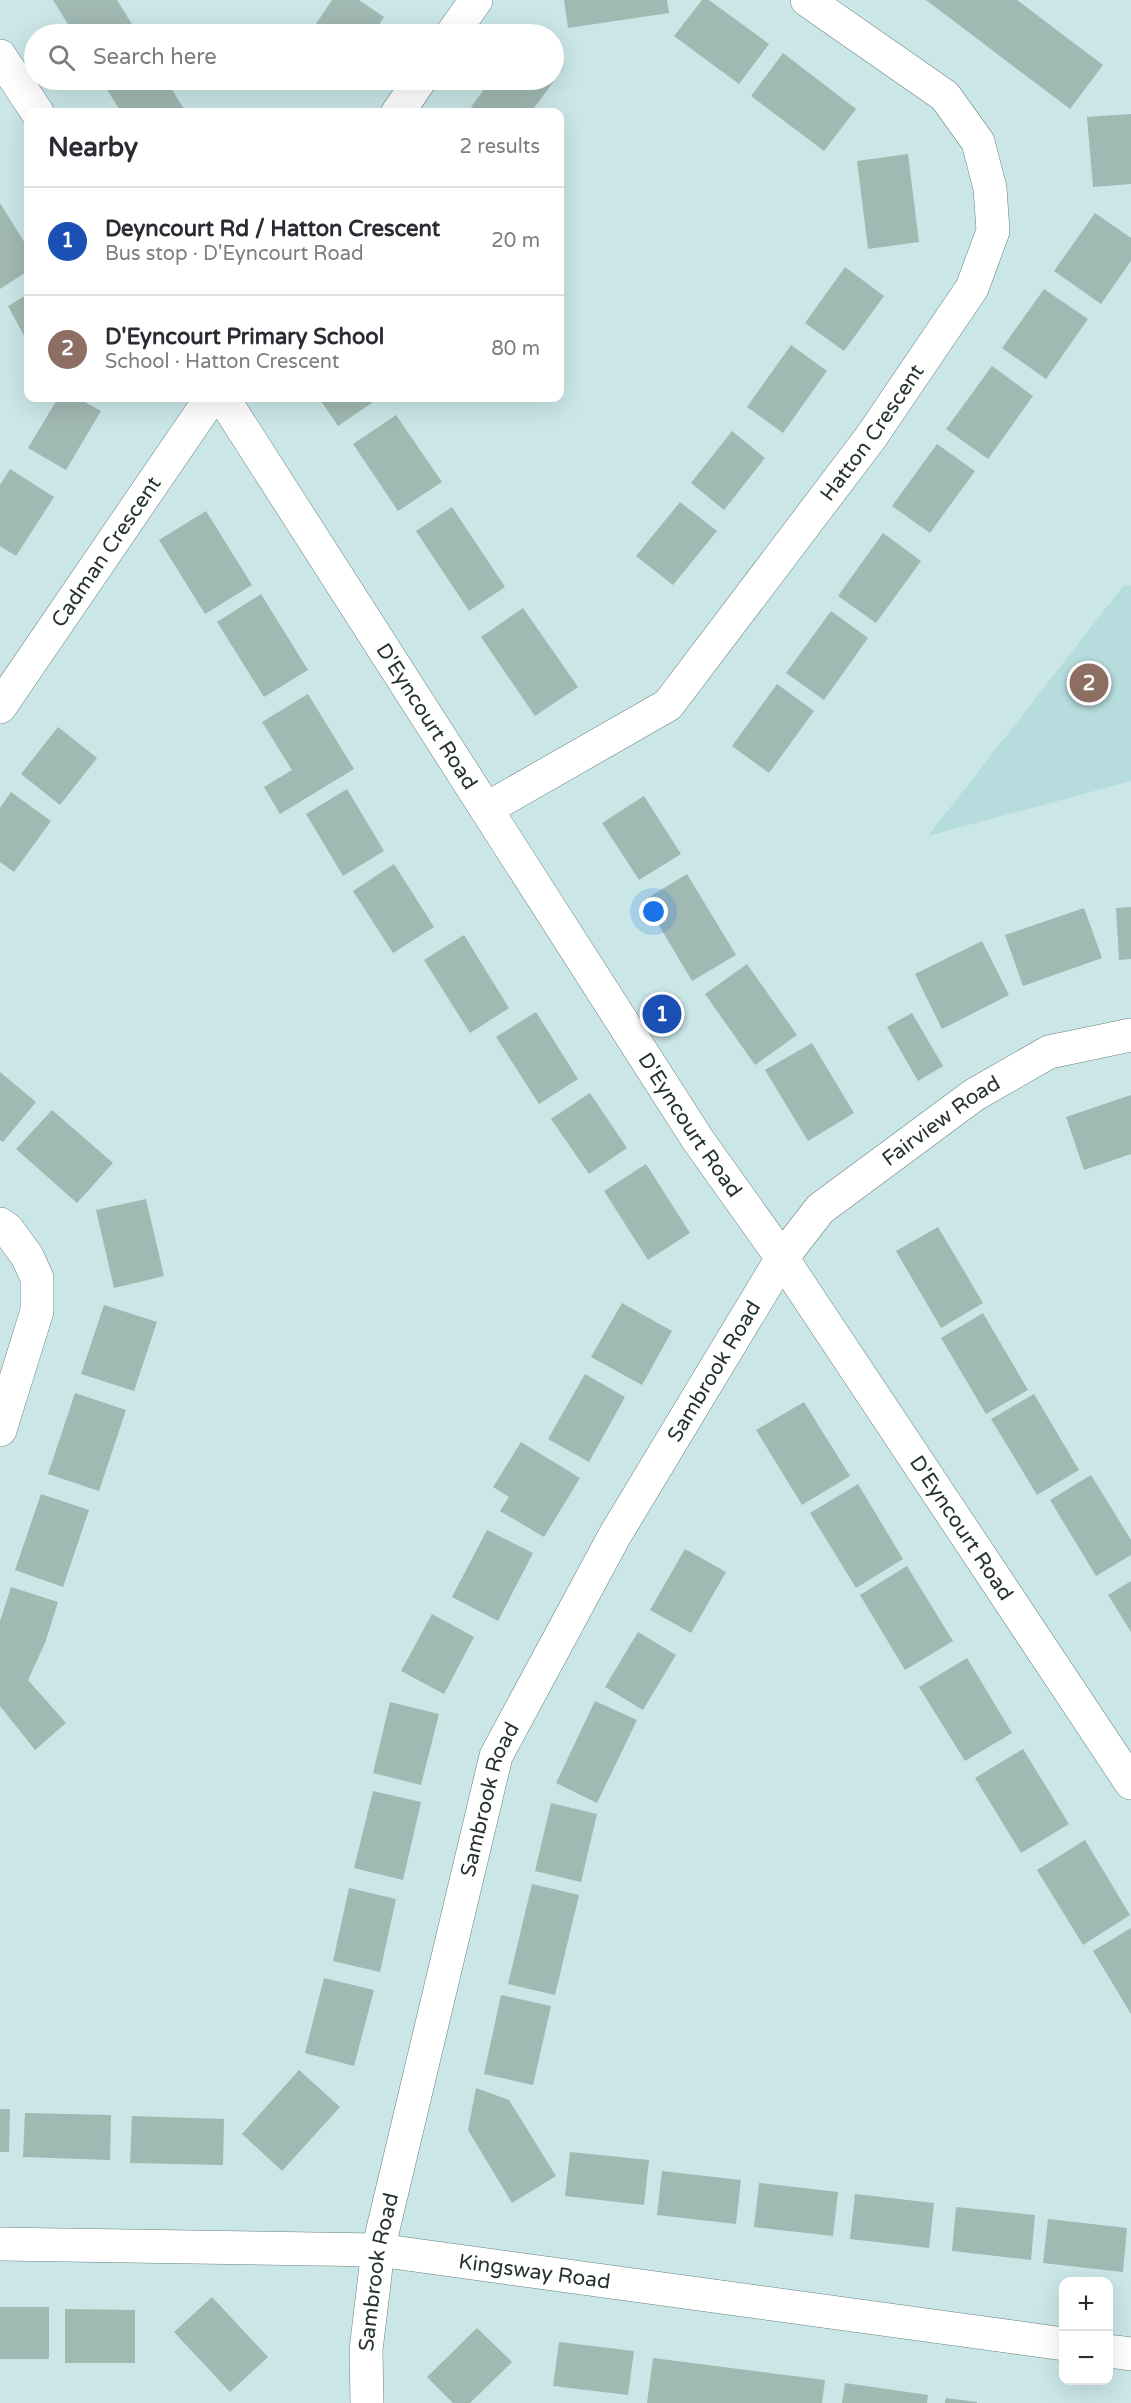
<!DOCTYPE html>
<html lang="en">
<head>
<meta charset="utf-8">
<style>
	:root { --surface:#fff; --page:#f7f7f7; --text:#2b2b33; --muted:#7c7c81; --line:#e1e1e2; --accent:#0b8043 }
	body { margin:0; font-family:"Varela Round",sans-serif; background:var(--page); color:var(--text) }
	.controls { position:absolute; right:18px; bottom:18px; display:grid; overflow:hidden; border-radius:12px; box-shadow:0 6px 24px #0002 }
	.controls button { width:54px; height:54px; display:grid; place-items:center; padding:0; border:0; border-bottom:2px solid var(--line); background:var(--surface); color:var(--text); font:30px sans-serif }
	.you { position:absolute; left:654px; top:912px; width:21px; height:21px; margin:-15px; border:4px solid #fff; border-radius:50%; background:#1a73e8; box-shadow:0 0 0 9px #1a73e833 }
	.badge { display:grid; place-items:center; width:39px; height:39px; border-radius:50%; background:var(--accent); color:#fff; font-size:20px; font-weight:700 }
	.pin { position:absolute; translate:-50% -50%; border:3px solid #fff; box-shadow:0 2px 6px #0006 }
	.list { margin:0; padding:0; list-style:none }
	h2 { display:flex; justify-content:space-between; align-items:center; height:78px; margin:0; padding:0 24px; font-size:26px }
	h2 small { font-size:20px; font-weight:400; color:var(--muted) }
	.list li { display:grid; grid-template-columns:39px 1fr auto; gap:18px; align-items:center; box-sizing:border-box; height:108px; padding:0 24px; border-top:2px solid var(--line) }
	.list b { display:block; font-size:22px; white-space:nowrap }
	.list p { margin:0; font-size:20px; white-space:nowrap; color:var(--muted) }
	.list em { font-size:20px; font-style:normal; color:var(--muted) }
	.icon { flex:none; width:33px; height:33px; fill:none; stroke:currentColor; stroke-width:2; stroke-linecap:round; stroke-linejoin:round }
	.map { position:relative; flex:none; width:1131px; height:2403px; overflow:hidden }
	.search { position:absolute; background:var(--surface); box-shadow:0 6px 24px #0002; left:24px; top:24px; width:540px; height:66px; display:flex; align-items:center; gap:15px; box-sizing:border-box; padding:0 21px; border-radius:33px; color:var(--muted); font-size:22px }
	.panel { position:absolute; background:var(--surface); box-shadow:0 6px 24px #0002; left:24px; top:108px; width:540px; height:294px; border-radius:12px }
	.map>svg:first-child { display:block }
</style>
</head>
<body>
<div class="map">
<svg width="1131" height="2403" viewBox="0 0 1131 2403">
	<rect width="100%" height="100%" fill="#cae6e7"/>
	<path fill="#b6dcde" d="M1124 585 1131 586V781L928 836Z"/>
	<path fill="#a0b9b2" d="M53 0H117L138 34H74Z
		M332 0H359L384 17 373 34H309Z
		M564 0H667L669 13 568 28Z
		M702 0H709L769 44 739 84 674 36Z
		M926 0H1017L1103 65 1070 109Z
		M783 53 856 109 824 151 751 96Z
		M554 62 563 69 531 112H479L471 107 491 80H554Z
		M101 80H166L186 112H121Z
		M324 80H342L336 88Z
		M1131 114V184L1093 187 1087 117Z
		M908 154 919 242 868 249 857 161Z
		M0 203 28 248V271L0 289Z
		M1095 213 1131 238V261L1101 304 1054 271Z
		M845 267 884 296 844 351 805 323Z
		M1044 289 1088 319 1046 379 1002 348Z
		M28 294V343L8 306Z
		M791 345 827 371 783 433 747 407Z
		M992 366 1033 396 988 459 946 429Z
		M58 398H78L101 411 66 470 28 448Z
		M319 398H374L376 400 338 426Z
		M396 415 442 482 398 511 353 444Z
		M732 431 765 458 724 510 691 483Z
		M937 444 975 471 930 533 892 506Z
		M10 469 54 497 16 556 0 546V485Z
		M680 502 717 531 673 585 636 556Z
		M452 507 505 587 469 611 416 531Z
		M206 511 252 585 205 614 159 540Z
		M883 533 921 561 876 623 838 596Z
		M261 594 308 670 264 697 217 622Z
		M523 608 578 687 535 716 481 637Z
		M831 611 868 638 824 700 786 673Z
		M777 684 814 711 769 773 732 746Z
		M308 694 354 769 280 814 264 787 292 770 262 722Z
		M58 727 97 758 60 805 21 774Z
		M347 789 384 851 343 876 306 814Z
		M11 792 51 821 14 872 0 862V808Z
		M644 796 681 854 639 880 602 823Z
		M394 864 434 927 393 953 353 891Z
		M687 874 736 955 692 981 644 900Z
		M1131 907V959L1119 960 1116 908Z
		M1084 908 1102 958 1023 986 1005 935Z
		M464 935 509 1008 470 1033 424 960Z
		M982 941 1009 995 942 1029 915 974Z
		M747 964 797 1035 755 1065 705 994Z
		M536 1012 578 1079 539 1104 496 1037Z
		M912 1013 943 1066 918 1081 887 1027Z
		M812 1043 854 1113 808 1141 765 1070Z
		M0 1072 36 1102 3 1142 0 1140Z
		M590 1093 627 1148 589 1174 551 1119Z
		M1131 1095V1154L1084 1170 1066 1117Z
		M52 1110 113 1163 77 1203 16 1149Z
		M646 1164 690 1233 648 1260 604 1191Z
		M146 1199 164 1276 114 1288 96 1210Z
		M938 1227 983 1303 941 1328 896 1251Z
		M622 1303 672 1331 642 1385 591 1357Z
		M104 1305 157 1322 134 1391 81 1374Z
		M983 1313 1028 1390 986 1414 941 1338Z
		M585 1374 625 1397 589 1462 548 1439Z
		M75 1393 126 1410 99 1491 48 1474Z
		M1034 1394 1079 1470 1037 1495 991 1419Z
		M804 1402 850 1476 802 1505 756 1430Z
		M521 1442 580 1478 544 1537 500 1511 509 1497 493 1487Z
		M1091 1475 1131 1540V1555L1096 1576 1050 1500Z
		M858 1484 903 1559 856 1588 810 1513Z
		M41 1494 89 1510 63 1587 15 1570Z
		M487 1530 533 1553 498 1621 452 1597Z
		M685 1549 726 1572 691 1633 650 1610Z
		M907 1566 953 1641 905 1670 860 1595Z
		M1131 1581V1632L1108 1595Z
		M11 1587 58 1602 45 1643 28 1680 66 1723 35 1750 0 1706V1621Z
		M432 1614 474 1637 444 1694 401 1671Z
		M638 1632 676 1655 643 1710 605 1687Z
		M967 1658 1012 1733 965 1761 919 1687Z
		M595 1701 637 1720 597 1803 556 1783Z
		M390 1702 439 1714 421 1785 373 1773Z
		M1023 1749 1069 1824 1021 1853 975 1778Z
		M373 1791 421 1802 403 1880 354 1868Z
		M551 1803 597 1814 581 1882 535 1871Z
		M1085 1840 1130 1915 1083 1945 1037 1870Z
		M532 1884 579 1895 555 1995 508 1984Z
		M349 1888 396 1899 380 1972 333 1961Z
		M1131 1928V2014L1093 1951Z
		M324 1978 374 1990 354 2066 305 2053Z
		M501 1995 551 2006 533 2085 484 2074Z
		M299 2070 340 2107 282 2171 242 2134Z
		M476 2088 509 2100 556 2176 512 2203 468 2130Z
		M0 2109H10L9 2152H0Z
		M25 2113 111 2115 110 2160 23 2157Z
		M132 2116 224 2119 223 2165 130 2163Z
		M570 2152 649 2160 644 2205 565 2196Z
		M662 2171 741 2180 736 2224 657 2215Z
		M759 2183 838 2192 833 2236 754 2227Z
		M855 2194 934 2203 929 2248 850 2239Z
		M956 2207 1035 2215 1031 2260 952 2251Z
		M1048 2219 1127 2228 1123 2272 1043 2263Z
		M212 2297 268 2357 230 2392 174 2332Z
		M0 2307H49V2359H0Z
		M65 2309 135 2310V2363H65Z
		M477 2328 512 2362 470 2403H453L427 2377Z
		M559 2342 634 2351 628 2395 553 2386Z
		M653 2358 825 2380 822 2403H647Z
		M845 2383 928 2395 927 2403H842Z
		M946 2398 977 2402V2403H945Z"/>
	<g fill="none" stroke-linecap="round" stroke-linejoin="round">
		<g stroke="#688283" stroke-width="34">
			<g id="minor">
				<path d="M452 34 476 0"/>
				<path d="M0 56 37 112"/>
				<path d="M398 112 420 80"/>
				<path id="s1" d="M223 398 698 1140 782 1258 1131 1783"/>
				<path id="s2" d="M0 707 211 398"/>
				<path id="s3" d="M486 809 668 705 871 437 972 288 993 231 990 188 978 142 945 96 807 0"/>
				<path d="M0 1224 8 1230 27 1256 37 1278V1311L0 1430"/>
				<path id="s4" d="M0 2244 378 2250 1064 2344"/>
				<path d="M1108 2351 1131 2354"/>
				<path id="s5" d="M367 2403 366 2350 378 2250 496 1756 615 1535 782 1258 820 1209 974 1095 1049 1052 1131 1035"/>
			</g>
		</g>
		<use href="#minor" stroke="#fff" stroke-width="33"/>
	</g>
	<g text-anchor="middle" stroke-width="4.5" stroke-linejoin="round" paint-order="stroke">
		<g font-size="21" fill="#273233" stroke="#d7f4f5">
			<text dy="7" stroke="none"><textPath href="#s3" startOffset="550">Hatton Crescent</textPath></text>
			<text dy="7" stroke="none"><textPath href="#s2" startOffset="188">Cadman Crescent</textPath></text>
			<text dy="7" stroke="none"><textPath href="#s1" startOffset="378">D'Eyncourt Road</textPath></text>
			<text dy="7" stroke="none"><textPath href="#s5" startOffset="1448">Fairview Road</textPath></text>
			<text dy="7" stroke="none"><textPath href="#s1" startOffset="864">D'Eyncourt Road</textPath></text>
			<text dy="7" stroke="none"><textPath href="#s5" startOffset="1104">Sambrook Road</textPath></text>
			<text dy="7" stroke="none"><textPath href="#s1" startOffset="1350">D'Eyncourt Road</textPath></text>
			<text dy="7" stroke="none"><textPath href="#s5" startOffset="618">Sambrook Road</textPath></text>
			<text dy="7" stroke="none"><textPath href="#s4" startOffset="536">Kingsway Road</textPath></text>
			<text dy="7" stroke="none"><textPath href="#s5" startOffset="132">Sambrook Road</textPath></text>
		</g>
	</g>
</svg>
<div class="controls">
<button>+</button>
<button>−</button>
</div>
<div class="you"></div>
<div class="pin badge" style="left:662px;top:1014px;background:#1a4fb4">1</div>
<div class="pin badge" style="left:1089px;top:683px;background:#8d6e63">2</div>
<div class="search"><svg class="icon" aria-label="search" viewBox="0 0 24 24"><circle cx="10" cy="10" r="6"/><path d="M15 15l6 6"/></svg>Search here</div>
<section class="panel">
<h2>Nearby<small>2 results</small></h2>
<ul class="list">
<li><span class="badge" style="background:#1a4fb4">1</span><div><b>Deyncourt Rd / Hatton Crescent</b><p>Bus stop · D'Eyncourt Road</p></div><em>20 m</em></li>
<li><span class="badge" style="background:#8d6e63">2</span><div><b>D'Eyncourt Primary School</b><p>School · Hatton Crescent</p></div><em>80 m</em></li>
</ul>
</section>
</div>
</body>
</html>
